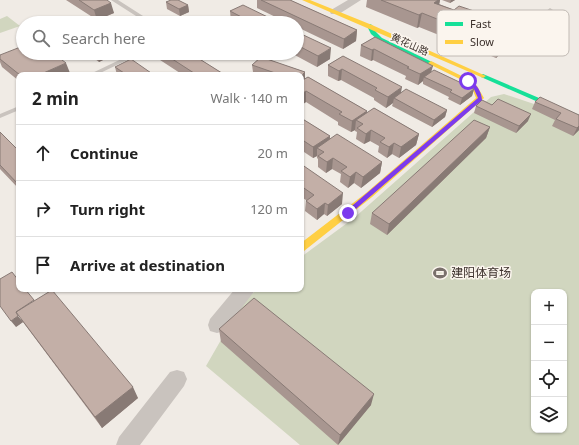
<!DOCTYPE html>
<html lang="en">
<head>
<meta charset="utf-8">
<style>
	:root { --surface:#fff; --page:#f2f2f2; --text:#222; --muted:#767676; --line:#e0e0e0 }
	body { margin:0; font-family:"Noto Sans","Noto Sans SC",sans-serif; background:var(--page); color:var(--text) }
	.controls { position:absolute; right:12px; bottom:12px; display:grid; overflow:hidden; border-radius:8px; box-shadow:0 1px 3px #0004 }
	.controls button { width:36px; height:36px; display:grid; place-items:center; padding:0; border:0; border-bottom:1px solid var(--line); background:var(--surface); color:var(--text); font:20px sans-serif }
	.stop { position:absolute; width:12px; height:12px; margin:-9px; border:3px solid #7c3aed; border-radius:50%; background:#fff }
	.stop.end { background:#7c3aed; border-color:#fff; box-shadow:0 1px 4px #0008 }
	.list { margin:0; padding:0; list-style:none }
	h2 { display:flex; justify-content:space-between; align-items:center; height:52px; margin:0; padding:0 16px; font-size:17px }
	h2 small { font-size:13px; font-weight:400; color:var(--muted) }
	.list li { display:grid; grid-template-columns:26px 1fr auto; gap:12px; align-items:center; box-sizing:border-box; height:56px; padding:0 16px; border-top:1px solid var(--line) }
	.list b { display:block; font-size:15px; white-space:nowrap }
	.list em { font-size:13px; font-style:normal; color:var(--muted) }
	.icon { flex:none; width:22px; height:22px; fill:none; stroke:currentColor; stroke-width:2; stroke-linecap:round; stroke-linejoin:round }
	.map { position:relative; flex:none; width:579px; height:445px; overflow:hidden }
	.search { position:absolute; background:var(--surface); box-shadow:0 1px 3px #0004; left:16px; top:16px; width:288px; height:44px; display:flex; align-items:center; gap:10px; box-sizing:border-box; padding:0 14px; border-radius:22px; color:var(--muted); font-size:15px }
	.panel { position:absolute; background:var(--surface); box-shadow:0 1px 3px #0004; left:16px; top:72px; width:288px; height:220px; border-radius:8px }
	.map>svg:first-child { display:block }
</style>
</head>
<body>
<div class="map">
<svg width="579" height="445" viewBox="0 0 579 445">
	<rect width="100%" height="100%" fill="#f0ebe5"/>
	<path fill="#d1d6bf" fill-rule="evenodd" d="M7 16 20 26 0 33V19Z
		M504 94 537 105 579 124V445H300L206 366 244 300 258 289H301V257L354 218 491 97ZM534 292H564V430H534Z"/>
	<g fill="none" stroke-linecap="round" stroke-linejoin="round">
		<path fill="#c9c3be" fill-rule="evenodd" d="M111 0H118L154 23H147Z
			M550 8 553 10 552 11 517 39H513L499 33 502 31 514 36Z
			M134 53H142L96 75H88Z
			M19 106V110L0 118V114Z"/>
		<path fill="#c9c3be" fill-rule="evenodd" d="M348 0H361L339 14H331L330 12 331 10Z
			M235 289H256L224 331 217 333 210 331 208 325 210 319Z
			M177 370 184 372 187 379 184 386 140 445H116L119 437 170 372Z"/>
		<path fill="#16e098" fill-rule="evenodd" d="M370 24 372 25 376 32 382 38 434 63 431 65 429 64 378 40 371 34 367 26Z
			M483 74 579 115V120L481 77V75Z"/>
		<path fill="#ffcf43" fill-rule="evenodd" d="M302 0H310L372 25 486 76 483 78 481 77Z
			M431 61 470 80 477 86 484 98 372 197 304 251 301 252V243L366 193 476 98 472 88 466 82 429 64 428 63Z"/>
	</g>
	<path fill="#a89690" d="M66 0H107L114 13 97 20Z
		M257 0H290L357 30 356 41 343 49 297 27V23H288L257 8Z
		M367 0H440L439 4 454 10 474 11 472 16 496 26 509 46 496 58 419 27 417 28 366 7Z
		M442 0H455L450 3Z
		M166 2 188 5 189 12 180 16 167 9Z
		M230 11 280 23H234L231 22Z
		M297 32 330 59 317 67 291 53H297Z
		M375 37 431 72 474 89 472 96 460 105 448 99 449 97 423 84V81L418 85 405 79 406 76 373 60 371 61 360 56 361 45Z
		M87 53H115V54L99 62Z
		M156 53H190L225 75H183L157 58Z
		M219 53H238L228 58Z
		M0 55 70 73 66 75H19V81L2 67 0 62Z
		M343 56 401 93 447 110 445 117 432 127 392 106 393 103 386 108 374 100V98L341 80 338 81 328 76V65Z
		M261 57 305 72V79L308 77 367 111V113L374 108 419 134 416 145 399 158 392 154 387 158 378 152 379 146 370 141 364 144 356 139 357 132 355 131V130L351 132 338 125V122L306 102 303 104 301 103V75H260L253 72 252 65Z
		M115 67 154 75H117Z
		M535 102 579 115V130L573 136 552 126 555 120 532 109Z
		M492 105 528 121 516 133 474 113 476 106Z
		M301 118 330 136V139L382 162 380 173 361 188 354 183 348 188 340 182 341 174 332 169 326 173 318 167V159L317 158V156L313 158 301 150Z
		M490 127 486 138 387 235 370 224 372 213Z
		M0 132 19 151V189L0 169Z
		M301 164 342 204 327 216 324 214 317 220 305 211 306 200 301 197Z
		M34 300 138 398 102 428 23 322 16 327Z
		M219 329 371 405 338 445 221 342Z"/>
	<path fill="#887a75" d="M438 0H440L438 11 434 3Z
		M451 0H455L450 3Z
		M111 3 114 13 97 20 94 10Z
		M188 5 189 12 180 16 179 9Z
		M474 11 470 24 469 15Z
		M422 13 419 27 417 28 419 15Z
		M498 21 493 34V25Z
		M357 30 356 41 343 49 344 39Z
		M514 33 509 46 496 58 500 44Z
		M331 48 330 59 317 67 318 56Z
		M374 49 373 60 371 61 372 50Z
		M96 53H115V54L99 62Z
		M228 53H238L228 58Z
		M66 63 70 73 66 75H39Z
		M433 66 430 76 424 77 423 81 418 85 420 74Z
		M342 69 341 80 338 81 339 71Z
		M305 72V80L301 84V76Z
		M402 87 400 98H394L393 103 386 108 388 97Z
		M474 89 472 96 460 105 462 98Z
		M306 91V102L303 104V93Z
		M447 110 445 117 432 127 434 120Z
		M367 111 366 122 356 120 355 130 351 132 352 121Z
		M531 114 528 121 516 133 519 126Z
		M579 126V130L573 136 577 128Z
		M490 127 486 138 387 235 389 224Z
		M371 130 370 141 364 144 366 134Z
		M419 134 416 145 399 158 401 147Z
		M330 136 329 147 317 148V156L313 158V147Z
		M394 143 392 154 387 158 389 147Z
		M333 158 332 169 326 173 327 162Z
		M382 162 380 173 361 188 363 177Z
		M356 172 354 183 348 188 350 177Z
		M343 193 342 204 327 216 328 205Z
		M325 203 324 214 317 220V209Z
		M18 316 23 322 16 327 11 321Z
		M133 387 138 398 102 428 95 417Z
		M374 394 371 405 338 445 340 435Z"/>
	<path fill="#c3afa7" stroke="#887a75" d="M79 0H107L111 3 94 10Z
		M171 0H178L188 5 179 9 166 2Z
		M261 0H290L357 30 344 39Z
		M381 0H438L434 3 454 10 459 6 474 11 469 15 484 21 488 18 498 21 493 25 514 33 500 44 422 13 419 15Z
		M243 5 280 23H253L230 11Z
		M76 19 82 23H66Z
		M297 32 331 48 318 56 297 45Z
		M375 37 433 66 420 74 407 68 409 67 374 49 372 50 361 45Z
		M23 46V53H53L66 63 39 75H20L0 59V55Z
		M163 53H190L225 75H197Z
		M343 56 402 87 388 97 375 90 377 88 342 69 339 71 328 65Z
		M261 57 305 72 301 76V75H281L252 65Z
		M131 59 154 75H127L115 67Z
		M434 70 474 89 462 98 450 92 452 90 424 77Z
		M308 77 367 111 352 121 339 114 342 112 306 91 303 93 301 92V81Z
		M406 89 447 110 434 120 394 98Z
		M540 97 579 115V126L577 128 556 119 561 113 535 102Z
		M498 99 531 114 519 126 476 106 482 100 492 105Z
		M374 108 419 134 401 147 394 143 389 147 380 142 385 138 371 130 366 134 357 128 363 124 356 120Z
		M301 118 330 136 313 147 301 139V138L303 137 301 136Z
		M474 120 490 127 389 224 372 213Z
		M0 132 19 151V185L0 165Z
		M337 134 382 162 363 177 356 172 350 177 341 171 347 167 333 158 327 162 318 156 324 152 317 148Z
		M301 164 343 193 328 205 325 203 317 209 306 201 314 195 301 186Z
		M12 272 19 281V289H25L34 300 16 312 18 316 11 321 0 306V279Z
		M52 290 133 387 95 417 16 312Z
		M254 298 374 394 340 435 219 329Z"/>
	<path fill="#7c3aed" d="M466 80C475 80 482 92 482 100L350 214H346V211L478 98 473 87 466 82Z"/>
	<defs>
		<g id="stadium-bare" transform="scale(1.08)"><path d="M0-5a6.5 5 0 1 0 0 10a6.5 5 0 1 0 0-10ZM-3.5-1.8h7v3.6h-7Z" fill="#7a716c" stroke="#fbf5ee" stroke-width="2.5" paint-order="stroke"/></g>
	</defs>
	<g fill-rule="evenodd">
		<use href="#stadium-bare" x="440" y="273"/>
	</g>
	<g text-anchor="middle" stroke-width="3" stroke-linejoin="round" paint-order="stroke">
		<g font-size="10" fill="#3b302b" stroke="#fbf5ee">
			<text transform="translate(410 44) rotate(24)" y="4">黄花山路</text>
		</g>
		<g font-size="12" fill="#3b302b" stroke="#fbf5ee" text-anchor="start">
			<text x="451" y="277">建阳体育场</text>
		</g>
	</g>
	<rect x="437" y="10" width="132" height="46" rx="6" fill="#fbf5ee" stroke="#c1bab4" stroke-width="1"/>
	<rect x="445" y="22" width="18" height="4" fill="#16e098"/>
	<rect x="445" y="40" width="18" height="4" fill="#ffcf43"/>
	<g font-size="11" fill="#3b302b">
		<text x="470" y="28">Fast</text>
		<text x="470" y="46">Slow</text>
	</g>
</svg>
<div class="controls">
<button>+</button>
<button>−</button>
<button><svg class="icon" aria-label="locate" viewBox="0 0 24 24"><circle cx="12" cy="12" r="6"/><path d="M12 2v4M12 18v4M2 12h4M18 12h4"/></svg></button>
<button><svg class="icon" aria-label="layers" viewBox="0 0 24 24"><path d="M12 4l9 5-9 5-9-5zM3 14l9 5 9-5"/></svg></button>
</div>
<div class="stop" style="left:468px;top:81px"></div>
<div class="stop end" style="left:348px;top:213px"></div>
<div class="search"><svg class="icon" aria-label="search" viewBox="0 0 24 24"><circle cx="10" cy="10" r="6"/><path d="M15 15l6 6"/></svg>Search here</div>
<section class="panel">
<h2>2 min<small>Walk · 140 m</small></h2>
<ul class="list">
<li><svg class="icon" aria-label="ahead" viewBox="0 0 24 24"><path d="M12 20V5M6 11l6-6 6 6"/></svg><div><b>Continue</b></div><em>20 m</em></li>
<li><svg class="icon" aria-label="right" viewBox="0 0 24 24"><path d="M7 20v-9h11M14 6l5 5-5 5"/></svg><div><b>Turn right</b></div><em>120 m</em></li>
<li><svg class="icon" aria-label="arrive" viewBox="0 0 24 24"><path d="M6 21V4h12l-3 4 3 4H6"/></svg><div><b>Arrive at destination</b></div></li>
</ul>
</section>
</div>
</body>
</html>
